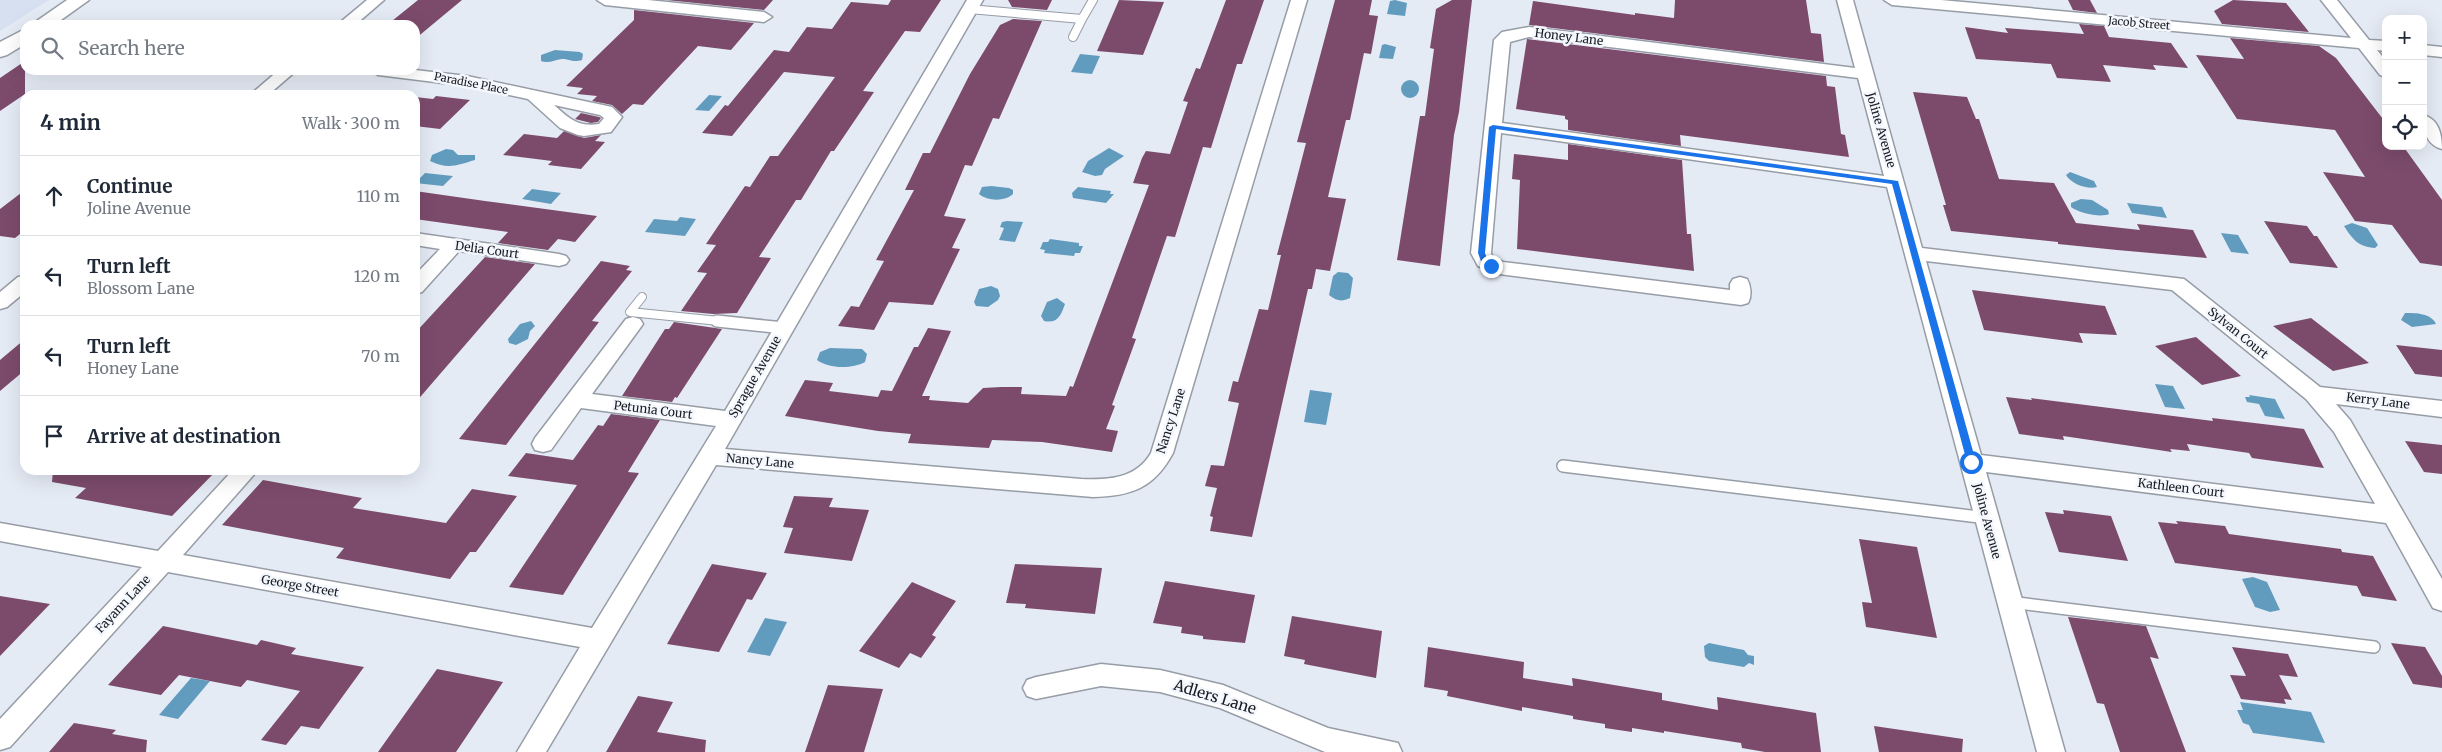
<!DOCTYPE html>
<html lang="en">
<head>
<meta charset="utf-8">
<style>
	:root { --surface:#fff; --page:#f6f6f7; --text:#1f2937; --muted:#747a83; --line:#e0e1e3 }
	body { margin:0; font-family:Merriweather,serif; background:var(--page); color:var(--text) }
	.controls { position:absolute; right:15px; top:15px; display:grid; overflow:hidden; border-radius:10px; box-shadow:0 5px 20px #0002 }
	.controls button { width:45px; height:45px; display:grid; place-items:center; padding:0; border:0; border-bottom:1px solid var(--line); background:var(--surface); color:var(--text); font:25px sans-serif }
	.stop { position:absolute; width:15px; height:15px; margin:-11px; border:4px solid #1a73e8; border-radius:50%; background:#fff }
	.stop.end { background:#1a73e8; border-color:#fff; box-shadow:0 1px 5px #0008 }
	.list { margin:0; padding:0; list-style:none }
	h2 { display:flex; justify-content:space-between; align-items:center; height:65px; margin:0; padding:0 20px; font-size:21px }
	h2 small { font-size:16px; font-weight:400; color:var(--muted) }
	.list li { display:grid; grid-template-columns:32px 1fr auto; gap:15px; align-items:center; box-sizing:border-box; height:80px; padding:0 20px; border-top:1px solid var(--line) }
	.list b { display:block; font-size:19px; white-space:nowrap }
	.list p { margin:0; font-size:16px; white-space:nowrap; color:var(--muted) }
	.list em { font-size:16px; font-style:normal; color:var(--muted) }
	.icon { flex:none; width:28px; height:28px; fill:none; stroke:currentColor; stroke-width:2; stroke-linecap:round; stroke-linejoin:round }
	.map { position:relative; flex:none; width:2442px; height:752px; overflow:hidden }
	.search { position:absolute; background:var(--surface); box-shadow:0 5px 20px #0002; left:20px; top:20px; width:400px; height:55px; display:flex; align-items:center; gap:12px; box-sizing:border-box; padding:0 18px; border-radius:15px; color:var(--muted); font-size:19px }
	.panel { position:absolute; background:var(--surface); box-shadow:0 5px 20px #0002; left:20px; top:90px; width:400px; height:385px; border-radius:15px }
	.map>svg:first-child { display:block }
</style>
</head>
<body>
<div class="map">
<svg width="2442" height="752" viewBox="0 0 2442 752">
	<rect width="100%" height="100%" fill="#e5ebf5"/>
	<path fill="#d7e0f1" d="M0 0H49L0 31Z"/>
	<path fill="#619cbf" d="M1395 0 1407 3 1405 16 1387 14 1390 1Z
		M1385 44 1396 47 1393 59 1379 58 1382 45Z
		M555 50 580 52 583 54 582 60C573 63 570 59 562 59 554 60 549 64 541 61V55Z
		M1080 54 1100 56 1092 74 1071 72Z
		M1401 89a9 9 0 1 1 18 0a9 9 0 1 1-18 0Z
		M709 95 722 96 709 111 695 110Z
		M1109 148 1124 156 1105 169 1102 175 1095 176 1082 172 1088 161Z
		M446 149 453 150 458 155H475V160C458 165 448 170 430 161L432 155Z
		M2070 172 2094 181 2097 187C2088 190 2071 184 2066 175Z
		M425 173 453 176 443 186 415 183Z
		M991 186 1009 188 1013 190V194C1005 202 987 201 979 194L982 187Z
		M1078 187 1111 191 1110 194H1114L1106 203 1073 198 1072 193Z
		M532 189 561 193 551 204 522 199Z
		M2081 199 2092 200 2108 210 2109 214C2101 218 2079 213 2071 207V203Z
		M2127 203 2162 207 2167 218 2132 213Z
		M680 217 696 219 685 236 645 232 654 219 677 221Z
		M1007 221 1023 222 1015 242 999 240 1004 228 1000 227 1002 222Z
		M2352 223 2367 228 2378 245 2375 248C2359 247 2353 240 2344 226Z
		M2221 233 2238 235 2249 254 2231 252Z
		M1050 239 1079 243V246H1083L1080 253H1075L1074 256 1044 253 1045 250 1040 249 1043 242H1048Z
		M1338 272 1348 273 1353 278 1350 298C1342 302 1336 301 1329 295L1333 276Z
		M991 286 998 289 1000 296 998 300 988 307 976 306 974 302 979 289Z
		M1057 298 1065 304C1061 315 1058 324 1044 321L1041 316 1047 302Z
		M2405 313C2416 313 2431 313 2436 324L2412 327 2401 320Z
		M531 321 535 326 530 331 528 339 516 345 509 343 508 339 520 324Z
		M830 348 862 349 867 354 865 362C852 369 829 369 817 360L820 352Z
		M2155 384 2173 386 2185 409 2165 407Z
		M1310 390 1332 393 1326 425 1304 422Z
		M2249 395 2275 399 2285 419 2265 416 2259 404 2247 402 2245 397H2250Z
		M2253 577 2267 582 2280 610 2270 612 2255 607 2242 579Z
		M765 618 787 622 770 656 747 652Z
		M1709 643 1744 650 1748 655 1754 656V665L1749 663 1744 667 1709 661 1705 657 1704 646Z
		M191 678 210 681 178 719 159 715Z
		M2240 702 2311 712 2325 743 2253 733 2249 725 2243 723 2237 710H2243Z"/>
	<path fill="#7c4b6c" d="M418 0H462L415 39V25H387Z
		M666 0H773L764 10Z
		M891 0H941L920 32 905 31 863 91 874 92 834 151H831L801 200H796L759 257 771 258 737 313 713 314 681 311 707 273 697 272 716 245 706 244 745 186 750 187 770 156H778L835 77 784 72 732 136 702 133 725 105 728 106 774 50 789 52 807 27 832 29 851 2 888 5Z
		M1008 0H1052L1047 10 1012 7Z
		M1119 0 1164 2 1143 55 1097 51Z
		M1226 0H1264L1242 64H1237L1211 148 1203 147 1175 237 1167 236 1132 338 1136 339 1112 405 1115 406 1106 429 1118 431 1112 452 1042 442 992 440 989 448 908 443 911 434 878 431 785 416 805 380 833 383 829 391 878 397 881 390 892 391 914 347H918L928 328 951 331 922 396H930L929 400 968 403 983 388 1001 387H1022L1021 394 1066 396 1070 386 1073 387 1149 185 1133 183 1142 158 1146 151 1170 154 1188 102 1183 101 1196 68 1200 69Z
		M1335 0H1372L1369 15 1378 16 1371 54 1364 53 1350 120H1346L1328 197 1346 199 1330 271 1316 269 1312 289H1308L1252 537 1210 531 1213 517 1210 516 1217 488 1205 486 1211 465 1224 466 1239 403 1228 401 1233 381 1238 382 1259 309 1268 310 1281 255H1277L1306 143 1297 142Z
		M1452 0H1472L1459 112 1454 135 1440 266 1397 260 1420 116H1425L1434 49 1430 48 1436 9Z
		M1675 0H1806L1811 33 1821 34 1824 62 1529 25 1533 1 1635 15V13L1674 18Z
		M2068 0H2090L2097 13 2073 10Z
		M2233 0 2286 3 2309 32 2222 24 2214 11Z
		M634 10 754 23 731 50 698 46 643 105 633 104 622 114 612 105 592 101 597 96 577 94 583 88 566 86 634 20Z
		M1013 19 1042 21 999 119 993 118 972 166 965 165 944 216 966 219 952 248 960 249 933 305 889 302 874 330 838 326 851 306 859 307 884 261 876 260 914 190H905L923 153H930L970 74 1000 25Z
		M2079 24 2104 26 2109 37 2171 43 2188 68 2153 65 2156 70 2103 65 2111 82 2057 78 2051 64 1976 59 1965 27 2008 33 2005 28 2084 34Z
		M2230 38 2319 46 2336 58 2386 123V146H2403L2442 200V266L2420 263 2392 225 2355 221 2323 172 2365 177 2335 130 2237 119 2196 55 2244 59Z
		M1527 39 1826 76 1827 86 1835 87 1841 134 1845 135 1849 157 1680 135 1681 146 1568 130V120L1565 119V116L1516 109Z
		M25 61V94L0 111V78Z
		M1913 92 1967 97 1976 119H1979L1999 179 2054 183 2076 223 2140 230 2137 224 2193 230 2207 258 2117 250 2058 244V242L1951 231 1943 205H1946Z
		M436 96 470 100 440 129 415 126V97L433 99Z
		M581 113 599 117 601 118 598 122 591 123 575 119Z
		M564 131 584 138 601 135 595 141 605 142 581 169 548 165 552 161 503 155 524 134 557 138Z
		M1568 144 1682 160 1687 234H1691L1694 271 1517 249 1520 180 1512 179 1514 154 1568 160Z
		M25 190V230L15 238 0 236V209Z
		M415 191 485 201 597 216 575 242 558 239 548 250 498 243 508 232 415 219Z
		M2264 221 2307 226 2314 236H2317L2338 268 2290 263Z
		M485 257 535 264 415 403V333Z
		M601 261 630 266 626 270 632 271 592 321 599 322 506 445 459 439Z
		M1972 290 2105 306 2117 335 2079 333 2083 343 1984 330Z
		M2311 318 2369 363 2333 371 2273 326Z
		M674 322 722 329 677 398 675 397 672 402 622 396 665 329H669Z
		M2196 337 2241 376 2202 385 2155 346Z
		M25 339V370L0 391V360Z
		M2396 345 2442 350V377L2415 374Z
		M2006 397 2032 400 2031 398 2213 421 2212 418 2304 429 2324 468 2252 458 2249 453 2187 444 2190 451 2170 449 2172 452 2063 436 2064 440 2019 434Z
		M611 414 660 420 628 472 639 473 563 595 509 587 577 485 508 476 526 453 573 460 598 425 603 426Z
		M2405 441 2442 445V474L2424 472Z
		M53 470H217L172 516 75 498 86 488 52 482Z
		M263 480 362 498 353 508 446 523 472 489 517 496 476 552H470L450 579 336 558 344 548 222 525Z
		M794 496 833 498 829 507 869 510 852 561 784 553 793 528 783 527Z
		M2063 510 2111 516 2128 561 2059 552 2045 512 2064 514Z
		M2176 521 2225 526 2229 534 2341 549 2342 552 2373 556 2397 601 2362 596 2357 586 2175 563 2158 522 2178 524Z
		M1859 539 1917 547 1937 638 1866 627 1862 602 1872 603Z
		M712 564 767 573 752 600 747 599 719 652 667 644Z
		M1015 564 1102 568 1095 614 1025 608 1026 604 1006 603Z
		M1165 581 1255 595 1245 643 1203 639V636L1181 633 1182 627 1153 623Z
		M912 582 956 601 932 635 936 637 921 658 910 653 899 668 859 651Z
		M0 596 50 604 0 656Z
		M1292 616 1382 631 1376 678 1304 664 1305 660 1284 656Z
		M2068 617 2146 626 2159 659 2150 657 2186 752H2120L2104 704 2097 703Z
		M163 626 257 645 261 640 296 648 291 654 364 667 319 729 301 726 286 745 261 740 300 691 247 680 241 687 179 675 161 695 108 685Z
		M2391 643 2425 647 2442 676V688L2413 684Z
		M1428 647 1524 662 1523 678 1573 686 1572 678 1662 693V700L1718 710 1717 697 1816 713 1821 752H1765L1742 748 1741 743 1664 731V733L1632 728V732L1605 728V724L1573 719V716L1522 707V711L1447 696 1448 691 1424 687Z
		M2232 647 2288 654 2298 677 2279 675 2292 700 2284 699 2286 704 2241 699 2230 675 2246 676Z
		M437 669 503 682 456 752H378Z
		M828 685 883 689 864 752H805Z
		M638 696 673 702 657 732 706 740 705 752H606Z
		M74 723 116 730 112 734 147 740 146 752H49Z
		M1874 726 1963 739 1962 752H1879Z"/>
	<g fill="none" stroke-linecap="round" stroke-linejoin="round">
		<g stroke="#979da6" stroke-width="10">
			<path id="service-far1" d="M969 9 1082 19 1073 37
				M1082 19 1093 0
				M642 297 630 312 729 322"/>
		</g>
		<g stroke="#979da6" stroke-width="14">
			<path id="service" d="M717 321 784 328
				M1563 466 1987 518
				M2010 602 2374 647"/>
		</g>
		<g stroke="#979da6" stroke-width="3">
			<path id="minor" d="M367 0H384L355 25H337Z
				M597 0H648L764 12 772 17 764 22 605 5Z
				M967 0H983L725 449 1081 479C1108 480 1136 479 1151 453L1291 0H1307L1173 453C1154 488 1132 496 1093 497L716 465 546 752H517L580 647 168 572 10 747 0 750V719L142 567 0 541V523L158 551 233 470H258L183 555 592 628 716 426 581 408 551 450 543 452 535 450 532 444 535 438 626 319 633 317 640 319 643 324 592 394 725 411Z
				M1837 0H1853L1922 248 2184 279 2320 387 2442 401V417L2336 404 2350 420 2442 579V611L2433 608 2386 523 1986 472 2065 752H2037L1887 187 1501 133 1491 253 1493 258 1503 262 1730 290V284L1733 279 1740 277 1747 279C1751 286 1752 296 1748 303L1741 305 1499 274 1478 266 1471 253 1494 40 1502 32 1529 27 1855 68ZM1529 37 1858 78 1884 176 1502 123 1510 42ZM1926 261 2172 290 2306 399 2334 432 2375 504 1981 455Z
				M1884 0H1941L2351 38 2321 0H2337L2369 40 2386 41V51L2377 50 2386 61V77L2380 75 2359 48 1892 5Z
				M2423 45 2442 47V57L2423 55Z
				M279 70H297L268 95H250Z
				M370 70H415L467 76 612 107 622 117 611 132 584 136 578 135 560 128 528 99 467 86 378 75ZM554 105 600 115 604 118 599 124C577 127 570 119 554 105Z
				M2423 115C2439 119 2442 135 2442 149 2426 145 2423 129 2423 115Z
				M415 233 559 254 566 256 569 260 566 264 559 266 459 251 422 292 415 294V275L440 249 415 245Z
				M25 276V292L7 307 0 309V292L18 277Z
				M1101 664 1160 670 1223 685 1328 728 1398 743 1402 752H1325L1220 708 1160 692 1101 686 1036 699 1027 696 1023 688 1027 680 1036 677Z"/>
		</g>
		<g stroke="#979da6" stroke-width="3">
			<path id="tertiary" d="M67 0H89L54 25H31Z
				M25 29V44L7 55 0 57V42Z"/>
		</g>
		<use href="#service-far1" stroke="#fff" stroke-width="8"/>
		<use href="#service" stroke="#fff" stroke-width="11"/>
		<use href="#minor" fill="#fff" fill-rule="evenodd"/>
		<use href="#tertiary" fill="#fff" fill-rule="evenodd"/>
	</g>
	<path fill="#1a73e8" d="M1493 125 1898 181 1976 462 1974 464 1971 465 1967 462 1892 184 1496 129 1485 253 1488 261 1495 266 1491 268 1482 264 1478 253 1489 127Z"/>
	<g text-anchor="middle" stroke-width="5" stroke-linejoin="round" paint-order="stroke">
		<g font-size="11" fill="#191b1f" stroke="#f4f8fe">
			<text transform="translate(2139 23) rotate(5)" y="4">Jacob Street</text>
			<text transform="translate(471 83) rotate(11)" y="4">Paradise Place</text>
		</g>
		<g font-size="12" fill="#191b1f" stroke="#f4f8fe">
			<text transform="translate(1569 37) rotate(7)" y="4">Honey Lane</text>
			<text transform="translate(1881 130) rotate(74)" y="4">Joline Avenue</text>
			<text transform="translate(487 250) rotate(8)" y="4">Delia Court</text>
			<text transform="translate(2238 333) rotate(39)" y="4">Sylvan Court</text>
			<text transform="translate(755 377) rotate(-60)" y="4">Sprague Avenue</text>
			<text transform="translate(2378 401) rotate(7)" y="4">Kerry Lane</text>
			<text transform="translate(653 410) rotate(7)" y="4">Petunia Court</text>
			<text transform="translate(1171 421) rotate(-72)" y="4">Nancy Lane</text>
			<text transform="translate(760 461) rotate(5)" y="4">Nancy Lane</text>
			<text transform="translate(2181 488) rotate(7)" y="4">Kathleen Court</text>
			<text transform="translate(1987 521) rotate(75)" y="4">Joline Avenue</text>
			<text transform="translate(300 586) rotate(10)" y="4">George Street</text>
			<text transform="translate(123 604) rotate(-47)" y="4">Fayann Lane</text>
		</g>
		<g font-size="15" fill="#191b1f" stroke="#f4f8fe">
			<text transform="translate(1215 697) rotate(17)" y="5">Adlers Lane</text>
		</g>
	</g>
</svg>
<div class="controls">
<button>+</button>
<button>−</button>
<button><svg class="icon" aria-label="locate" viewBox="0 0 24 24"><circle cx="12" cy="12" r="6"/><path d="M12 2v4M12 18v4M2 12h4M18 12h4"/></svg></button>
</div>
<div class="stop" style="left:1971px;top:462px"></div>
<div class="stop end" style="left:1491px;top:266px"></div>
<div class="search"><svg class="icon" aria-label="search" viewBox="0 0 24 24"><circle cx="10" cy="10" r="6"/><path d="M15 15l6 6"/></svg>Search here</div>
<section class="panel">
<h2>4 min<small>Walk · 300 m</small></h2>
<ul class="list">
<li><svg class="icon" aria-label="ahead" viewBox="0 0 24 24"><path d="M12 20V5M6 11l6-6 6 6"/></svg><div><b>Continue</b><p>Joline Avenue</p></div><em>110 m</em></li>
<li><svg class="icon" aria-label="left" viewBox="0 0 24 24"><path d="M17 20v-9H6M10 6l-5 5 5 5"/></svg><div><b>Turn left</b><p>Blossom Lane</p></div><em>120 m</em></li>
<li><svg class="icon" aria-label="left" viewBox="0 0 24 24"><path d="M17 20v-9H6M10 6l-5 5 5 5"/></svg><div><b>Turn left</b><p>Honey Lane</p></div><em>70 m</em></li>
<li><svg class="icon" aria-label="arrive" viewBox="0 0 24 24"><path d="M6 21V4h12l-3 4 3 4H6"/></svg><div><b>Arrive at destination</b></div></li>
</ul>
</section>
</div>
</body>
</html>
